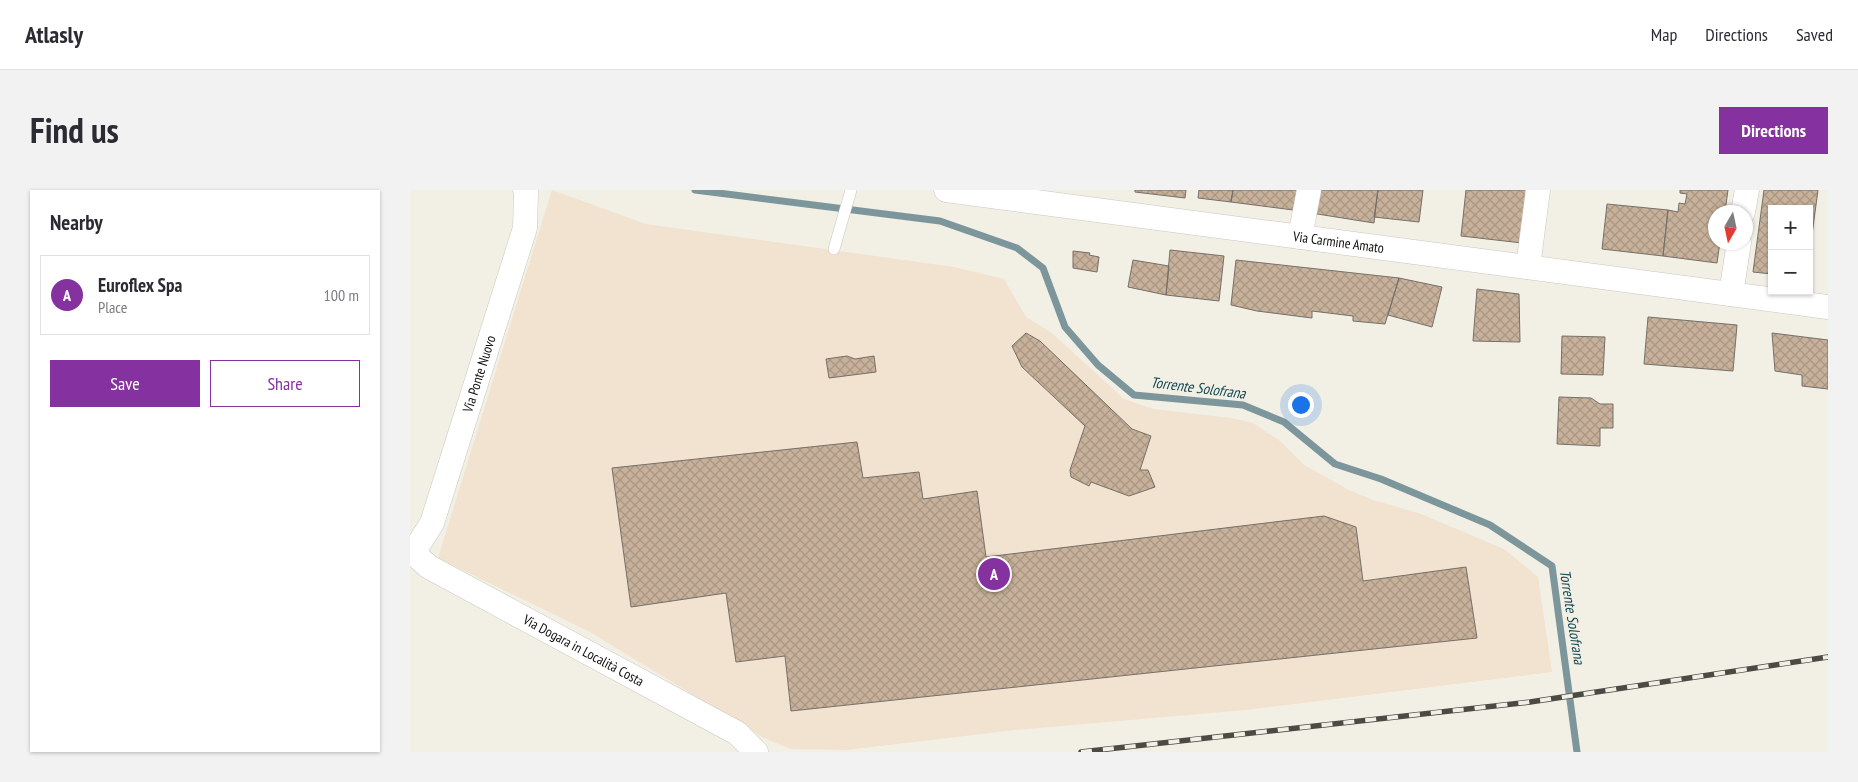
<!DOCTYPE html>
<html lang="en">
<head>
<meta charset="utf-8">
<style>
	:root { --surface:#fff; --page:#f2f2f3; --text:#2b2b33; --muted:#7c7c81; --line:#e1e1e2; --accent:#85319f }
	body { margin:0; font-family:"PT Sans Narrow",sans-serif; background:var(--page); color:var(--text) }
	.controls { position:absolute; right:15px; top:15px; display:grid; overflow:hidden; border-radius:0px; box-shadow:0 1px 4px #0004 }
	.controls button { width:45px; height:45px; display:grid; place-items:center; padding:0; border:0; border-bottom:1px solid var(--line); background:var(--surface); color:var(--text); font:25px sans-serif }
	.compass { position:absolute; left:1298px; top:15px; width:45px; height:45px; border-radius:50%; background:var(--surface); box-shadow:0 1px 4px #0004; rotate:189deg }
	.you { position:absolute; left:890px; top:214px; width:18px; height:18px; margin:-12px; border:4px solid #fff; border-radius:50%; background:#1a73e8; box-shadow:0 0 0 8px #1a73e833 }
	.badge { display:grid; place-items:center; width:32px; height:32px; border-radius:50%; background:var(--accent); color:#fff; font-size:16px; font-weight:700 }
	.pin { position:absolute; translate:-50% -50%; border:2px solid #fff; box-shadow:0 1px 5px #0006 }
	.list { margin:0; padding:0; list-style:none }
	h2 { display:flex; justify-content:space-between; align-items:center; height:65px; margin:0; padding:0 20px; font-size:21px }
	h2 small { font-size:16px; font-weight:400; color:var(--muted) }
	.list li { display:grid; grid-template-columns:32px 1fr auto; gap:15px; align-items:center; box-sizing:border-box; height:80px; margin:0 10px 10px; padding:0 10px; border:1px solid var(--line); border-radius:0px }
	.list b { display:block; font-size:19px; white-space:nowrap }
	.list p { margin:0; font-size:16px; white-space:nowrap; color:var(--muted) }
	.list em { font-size:16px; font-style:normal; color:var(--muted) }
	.actions { display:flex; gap:10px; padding:15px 20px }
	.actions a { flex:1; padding:11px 0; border:1px solid var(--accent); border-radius:0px; text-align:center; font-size:18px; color:var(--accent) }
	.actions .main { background:var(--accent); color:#fff }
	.map { position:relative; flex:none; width:1418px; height:562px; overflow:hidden; border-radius:0px }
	header { display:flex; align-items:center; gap:30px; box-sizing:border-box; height:70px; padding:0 25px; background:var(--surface); border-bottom:1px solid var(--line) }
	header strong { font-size:24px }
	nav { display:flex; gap:28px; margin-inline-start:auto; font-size:18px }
	.intro { display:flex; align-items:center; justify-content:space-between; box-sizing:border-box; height:120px; padding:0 30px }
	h1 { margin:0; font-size:35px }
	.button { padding:12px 22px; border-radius:0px; background:var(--accent); color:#fff; font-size:18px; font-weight:700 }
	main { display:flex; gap:30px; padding:0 30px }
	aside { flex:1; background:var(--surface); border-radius:0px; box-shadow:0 1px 4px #0004 }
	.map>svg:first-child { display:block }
</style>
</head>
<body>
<header>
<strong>Atlasly</strong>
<nav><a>Map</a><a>Directions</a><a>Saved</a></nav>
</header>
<div class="intro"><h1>Find us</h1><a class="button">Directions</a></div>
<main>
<aside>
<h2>Nearby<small></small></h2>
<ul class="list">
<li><span class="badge">A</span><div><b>Euroflex Spa</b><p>Place</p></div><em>100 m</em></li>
</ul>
<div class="actions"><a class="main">Save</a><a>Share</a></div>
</aside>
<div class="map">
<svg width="1418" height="562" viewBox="0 0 1418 562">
	<defs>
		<pattern id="building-cross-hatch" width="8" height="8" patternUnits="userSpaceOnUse" patternTransform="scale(1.25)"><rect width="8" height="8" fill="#c7b19a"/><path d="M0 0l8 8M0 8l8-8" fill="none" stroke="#aa9783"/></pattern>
	</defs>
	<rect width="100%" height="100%" fill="#f2efe5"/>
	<path fill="#f2e2d0" d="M142 0 236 34 544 77 594 89 616 127 642 143 714 209 743 219 821 228 843 233 870 251 894 275 939 300 963 310 1011 324 1094 359 1128 387 1142 482 835 520 605 540 436 560 381 559 354 548 180 442 28 368Z"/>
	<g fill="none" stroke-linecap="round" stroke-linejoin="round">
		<path stroke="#7c969b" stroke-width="7" d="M285 0 530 31 607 58 633 78 655 137 688 175 724 205 833 215 874 232 925 274 971 289 1080 335 1142 376 1167 562"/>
	</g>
	<path fill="url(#building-cross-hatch)" stroke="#766f69" d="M725 0H776L775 8 725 2Z
		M789 0H823L821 12 788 8Z
		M823 0H894L891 21 821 12Z
		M904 0H968L964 33 901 23Z
		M968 0H1013L1009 32 964 27Z
		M1056 0H1118L1112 53 1051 46Z
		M1270 0H1318L1315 22H1306V52H1310L1307 73 1253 66 1258 20 1268 22 1269 13 1275 14 1277 4 1270 3Z
		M1354 0H1408L1399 67V19H1362V84L1343 82Z
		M1197 14 1258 20 1253 66 1192 59Z
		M760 60 814 66 809 111 756 105Z
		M663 61 680 63 679 65 689 67 687 82 663 78Z
		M723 70 759 76 756 105 718 97Z
		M826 70 989 88 975 134 943 131V126L902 121V128L847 121 821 115Z
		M989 88 1032 97 1022 137 978 125Z
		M1067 99 1109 104 1110 152 1063 151Z
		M1238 127 1327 135 1323 181 1234 174Z
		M616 143 630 151 722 239 741 246 730 280H738L745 297 719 306 681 292 679 296 661 287 660 280 675 236 612 177 602 156Z
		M1362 143 1418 150V199L1392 196V185L1365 181Z
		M1152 146 1195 147 1193 185 1151 184Z
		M437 166 445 169 464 166 466 182 419 188 416 169Z
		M1149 207 1181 208 1190 214H1203V238H1190V256L1147 254Z
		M447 252 453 288 509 282 513 309 567 301 576 367 914 326 946 337 953 391 1056 377 1067 448 381 521 375 466 326 472 316 403 221 417 202 278Z"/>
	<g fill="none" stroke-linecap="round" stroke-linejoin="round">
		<g stroke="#cbc7be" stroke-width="12">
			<path id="service" d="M424 59 441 0"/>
		</g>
		<g stroke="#cbc7be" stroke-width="25">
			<g id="minor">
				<path id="s1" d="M536 0 1418 117"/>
				<path d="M1333 22 1337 0"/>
				<path d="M890 47 899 0"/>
				<path d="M1118 77 1128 0"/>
				<path d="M1321 104 1329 52"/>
				<path id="s2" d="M0 362 3 363 19 377 327 543 346 562"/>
				<path id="s3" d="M3 363 22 333 115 38 116 2 115 0"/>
			</g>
		</g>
		<use href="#service" stroke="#fff" stroke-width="11"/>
		<use href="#minor" stroke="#fff" stroke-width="24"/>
		<g stroke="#4c4a45" stroke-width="5.5">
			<path id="rail" d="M671 562 1120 512 1418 467"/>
		</g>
		<use href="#rail" stroke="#f2efe5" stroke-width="4" stroke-dasharray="11" stroke-linecap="butt"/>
	</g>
	<g text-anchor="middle" stroke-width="4" stroke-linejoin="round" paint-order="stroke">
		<g font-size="14" fill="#0f0e0b" stroke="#f2efe5">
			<text dy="5" stroke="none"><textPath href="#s1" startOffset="396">Via Carmine Amato</textPath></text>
			<text dy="5" stroke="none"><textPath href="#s3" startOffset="192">Via Ponte Nuovo</textPath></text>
			<text dy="5" stroke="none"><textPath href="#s2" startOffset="200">Via Dogara in Località Costa</textPath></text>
		</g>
		<g font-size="15" font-style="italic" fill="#144954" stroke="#f2efe5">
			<text transform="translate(788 198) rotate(7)" y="5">Torrente Solofrana</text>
			<text transform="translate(1162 427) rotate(81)" y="5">Torrente Solofrana</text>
		</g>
	</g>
</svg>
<div class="controls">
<button>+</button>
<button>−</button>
</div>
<svg class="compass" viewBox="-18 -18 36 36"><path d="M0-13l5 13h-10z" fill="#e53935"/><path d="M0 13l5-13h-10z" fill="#7c7c81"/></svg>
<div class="you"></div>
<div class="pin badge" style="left:584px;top:384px">A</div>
</div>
</main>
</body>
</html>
